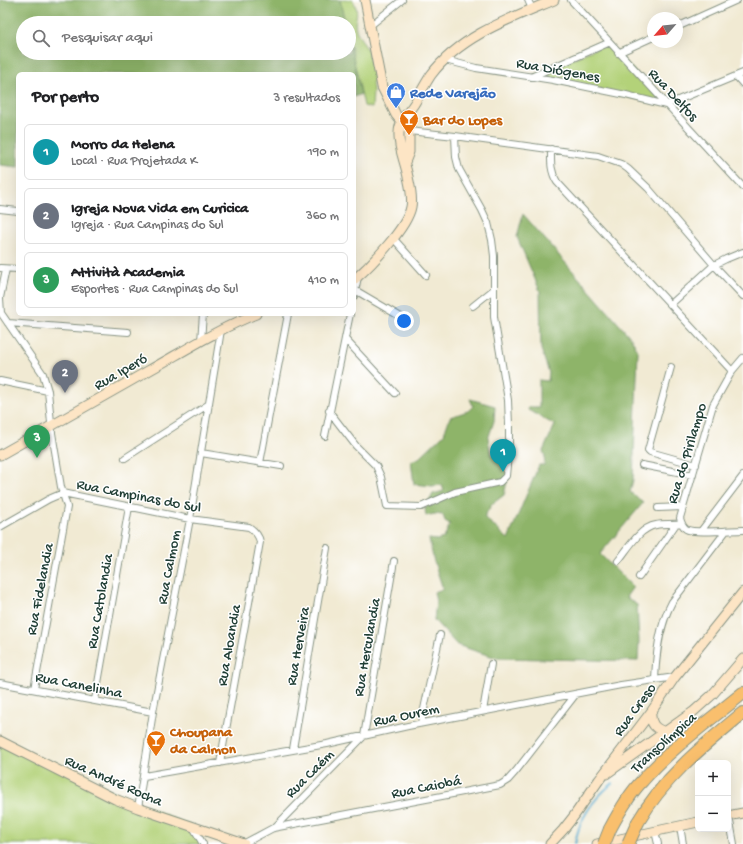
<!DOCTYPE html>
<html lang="pt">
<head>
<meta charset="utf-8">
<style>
	:root { --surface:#fff; --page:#f6f6f6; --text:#202124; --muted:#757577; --line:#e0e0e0; --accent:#111827 }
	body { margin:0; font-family:"Gochi Hand",sans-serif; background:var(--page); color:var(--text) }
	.controls { position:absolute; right:12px; bottom:12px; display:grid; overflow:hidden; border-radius:6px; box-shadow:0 4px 16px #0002 }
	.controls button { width:36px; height:36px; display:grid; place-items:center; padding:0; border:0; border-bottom:1px solid var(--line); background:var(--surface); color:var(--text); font:20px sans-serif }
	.compass { position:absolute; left:647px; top:12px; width:36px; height:36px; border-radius:50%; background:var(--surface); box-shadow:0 4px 16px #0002; rotate:242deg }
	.you { position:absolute; left:404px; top:321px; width:14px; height:14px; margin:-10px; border:3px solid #fff; border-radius:50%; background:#1a73e8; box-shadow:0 0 0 6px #1a73e833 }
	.badge { display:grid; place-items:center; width:26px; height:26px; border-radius:50%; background:var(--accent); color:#fff; font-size:13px; font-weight:700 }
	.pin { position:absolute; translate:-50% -33px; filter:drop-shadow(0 1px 2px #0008) }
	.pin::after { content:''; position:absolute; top:21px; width:14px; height:12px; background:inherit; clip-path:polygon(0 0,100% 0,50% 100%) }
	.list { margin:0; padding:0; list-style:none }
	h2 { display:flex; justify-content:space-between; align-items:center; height:52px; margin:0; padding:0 16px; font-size:17px }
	h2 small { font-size:13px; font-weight:400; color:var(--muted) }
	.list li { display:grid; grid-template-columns:26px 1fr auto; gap:12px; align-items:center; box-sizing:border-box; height:56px; margin:0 8px 8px; padding:0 8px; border:1px solid var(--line); border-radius:6px }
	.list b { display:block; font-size:15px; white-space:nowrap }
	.list p { margin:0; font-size:13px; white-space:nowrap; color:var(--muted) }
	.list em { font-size:13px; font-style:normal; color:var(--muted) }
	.icon { flex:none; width:22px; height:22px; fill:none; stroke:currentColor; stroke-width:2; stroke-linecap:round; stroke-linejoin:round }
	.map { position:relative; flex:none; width:743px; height:844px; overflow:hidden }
	.search { position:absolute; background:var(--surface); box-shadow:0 4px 16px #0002; left:16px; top:16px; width:340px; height:44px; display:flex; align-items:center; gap:10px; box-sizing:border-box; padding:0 14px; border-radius:22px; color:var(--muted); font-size:15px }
	.panel { position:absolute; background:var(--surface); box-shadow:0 4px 16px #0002; left:16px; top:72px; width:340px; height:244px; border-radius:6px }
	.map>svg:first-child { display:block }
</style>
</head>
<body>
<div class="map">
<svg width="743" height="844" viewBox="0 0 743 844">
	<rect width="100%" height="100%" fill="#fff"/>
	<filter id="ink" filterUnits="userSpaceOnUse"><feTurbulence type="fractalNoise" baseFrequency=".025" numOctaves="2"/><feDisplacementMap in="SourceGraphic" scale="8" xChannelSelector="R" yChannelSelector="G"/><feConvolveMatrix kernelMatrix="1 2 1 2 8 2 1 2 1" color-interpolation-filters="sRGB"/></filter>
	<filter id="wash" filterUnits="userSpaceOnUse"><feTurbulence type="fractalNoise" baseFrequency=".012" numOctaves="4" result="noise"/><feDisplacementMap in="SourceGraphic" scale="16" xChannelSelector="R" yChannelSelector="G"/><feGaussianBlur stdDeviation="0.9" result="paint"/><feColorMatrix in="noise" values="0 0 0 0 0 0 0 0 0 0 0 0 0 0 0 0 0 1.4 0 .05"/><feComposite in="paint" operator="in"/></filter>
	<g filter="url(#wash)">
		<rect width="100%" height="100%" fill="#f1ead3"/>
		<path fill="#b3d279" stroke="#698856" d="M340 0H353C361 15 353 17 356 29 358 37 365 42 366 50L367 48 375 82H372L373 90 372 108 364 106 349 39V23H345Z
			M608 43 666 105 531 77Z
			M0 741 196 828 205 844H0Z"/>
		<path fill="#8eb469" stroke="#56784e" d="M0 0H340L345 23H23V53H349V39L361 94 354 97V74H18V167L0 165Z
			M523 214 631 338 638 351 633 480 630 492 643 503 600 554 633 587 626 597 637 605 639 641 638 661 497 658 457 645 434 620 436 602 434 592 443 589 434 562 429 539 437 540 444 538 450 524 445 521 443 515 434 514 426 516 425 509 433 494 444 491 442 485 432 486 414 484 411 461 419 458 444 434 450 417 468 411 473 406 470 399 495 406 494 421 488 439 491 455 512 458 504 495 492 504 484 517 508 539 539 465H544L545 456 543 451 555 425 528 410 529 407H539V380L548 381 549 373 541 349 540 291 517 237Z"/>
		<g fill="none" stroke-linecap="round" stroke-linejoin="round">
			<path stroke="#52abd0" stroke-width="2" d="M575 844C579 819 594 798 613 783"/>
		</g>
	</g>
	<g filter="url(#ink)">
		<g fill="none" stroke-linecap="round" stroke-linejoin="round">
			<g stroke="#889484" stroke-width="8">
				<path id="street" d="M528 0 532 9
					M571 0 743 187
					M371 25 402 0
					M677 27 737 0
					M618 53 653 37
					M445 60 476 68 553 80 626 95 666 105 743 73
					M736 76 743 84
					M531 77 608 43
					M409 131 455 136 598 156 621 164 628 169 648 188 714 265 743 296
					M551 149C551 161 550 171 557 182L732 371
					M0 209 18 211
					M393 238 426 275
					M0 268 18 269
					M6 269 0 298 1 313 43 374 48 391 52 433 61 487 67 507 34 689
					M355 290 401 317
					M354 296 358 277
					M671 304 714 265 726 259 743 252
					M473 306 493 290
					M8 323 128 332
					M345 339 395 393
					M201 341 203 314
					M743 358 732 371 713 405 680 518C681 522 682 526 686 529 693 534 732 530 743 530
					M671 367 648 450 650 452 696 465
					M0 381 48 391
					M329 411 356 446 376 466 381 477 387 506 421 507 455 492 500 482 506 476 509 444V425L508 400 494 317V256L492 240 488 223 482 210 459 169 456 157 455 136
					M325 436 350 314
					M201 453 281 466
					M125 458 209 404
					M260 463 288 314
					M642 465 693 475
					M658 508 683 507
					M0 527 49 499 63 493 190 519 249 527C255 531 259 535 260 542L220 763
					M701 531 743 476
					M618 561C628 549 639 528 656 525 664 523 672 525 681 523
					M639 577 676 524
					M655 680C656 654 659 626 672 602L726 531
					M0 683 153 712
					M95 700 129 507
					M483 711 491 664
					M421 723 440 635
					M293 749 327 548
					M144 776 327 744 408 726 621 685 675 677
					M138 808 153 712 190 519 221 330
					M729 816 734 844
					M680 826 683 844
					M193 827 203 844
					M274 828 364 736 394 561
					M655 831 658 844
					M243 844 273 828 500 785 508 780 516 771 576 694"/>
			</g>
			<g stroke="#889484" stroke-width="11">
				<path id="secondary" d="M365 0 382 87 396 115 409 131
					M405 162 409 152V126
					M354 280C371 265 407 228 411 207 413 197 410 186 408 177 405 161 398 148 399 133 399 121 408 113 414 104 420 94 425 84 431 75 460 36 511 18 554 0
					M0 455C50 427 99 399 148 371 184 351 218 329 256 314
					M651 712C650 724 655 729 666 732
					M0 741 115 799 138 808 244 844
					M606 774 693 712 712 695 743 659
					M728 816 743 813
					M550 844 563 830 574 816 599 780 651 712 675 677 743 592
					M597 844 698 822"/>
			</g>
			<g stroke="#889484" stroke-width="14">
				<path id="highway" d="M638 822C664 777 703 746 743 713
					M610 829C619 812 629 794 643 780 672 747 709 721 743 693"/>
			</g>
			<use href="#street" stroke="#fff" stroke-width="6"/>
			<use href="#secondary" stroke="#fde5c5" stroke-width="9"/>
			<use href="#highway" stroke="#f9bf6d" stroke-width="12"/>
			<g stroke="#889484" stroke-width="14" stroke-linecap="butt">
				<path id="highway-bridge" d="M604 844 610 829
					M628 844 638 822"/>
			</g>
			<use href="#highway-bridge" stroke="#f9bf6d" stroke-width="12"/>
		</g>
	</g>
	<defs>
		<g id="shop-pin" transform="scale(1)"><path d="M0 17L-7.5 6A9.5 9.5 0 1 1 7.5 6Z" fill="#3f7fe0" stroke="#fff"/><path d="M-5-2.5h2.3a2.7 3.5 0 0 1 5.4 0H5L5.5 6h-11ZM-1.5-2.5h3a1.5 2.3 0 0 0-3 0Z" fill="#fff"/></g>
		<g id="bar-pin" transform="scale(1)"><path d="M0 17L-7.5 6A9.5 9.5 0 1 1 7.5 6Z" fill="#e8710a" stroke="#fff"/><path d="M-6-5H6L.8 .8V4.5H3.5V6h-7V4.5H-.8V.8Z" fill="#fff"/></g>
	</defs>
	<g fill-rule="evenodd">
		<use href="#shop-pin" x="396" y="92"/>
		<use href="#bar-pin" x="409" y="119"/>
		<use href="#bar-pin" x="156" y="740"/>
	</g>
	<g text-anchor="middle" stroke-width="3" stroke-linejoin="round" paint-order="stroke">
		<g font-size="15" fill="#1f3d34" stroke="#fff">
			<text transform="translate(558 69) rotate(10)" y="5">Rua Diógenes</text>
			<text transform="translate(674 94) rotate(47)" y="5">Rua Delfos</text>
			<text transform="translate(120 371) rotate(-30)" y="5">Rua Iperó</text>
			<text transform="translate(686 453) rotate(-73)" y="5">Rua do Pirilampo</text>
			<text transform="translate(139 495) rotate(11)" y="5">Rua Campinas do Sul</text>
			<text transform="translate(168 567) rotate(-79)" y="5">Rua Calmom</text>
			<text transform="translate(39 589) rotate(-79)" y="5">Rua Fidelandia</text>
			<text transform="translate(99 601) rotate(-80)" y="5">Rua Catolandia</text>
			<text transform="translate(228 645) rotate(-80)" y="5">Rua Aloandia</text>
			<text transform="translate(297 646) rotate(-80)" y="5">Rua Herveira</text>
			<text transform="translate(366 647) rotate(-80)" y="5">Rua Herculandia</text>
			<text transform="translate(79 684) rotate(11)" y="5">Rua Canelinha</text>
			<text transform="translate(634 709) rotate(-54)" y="5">Rua Creso</text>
			<text transform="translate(406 714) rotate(-12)" y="5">Rua Ourem</text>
			<text transform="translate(663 742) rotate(-42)" y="5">TransOlímpica</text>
			<text transform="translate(309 773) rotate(-45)" y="5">Rua Caém</text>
			<text transform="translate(114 780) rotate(24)" y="5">Rua André Rocha</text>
			<text transform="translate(426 786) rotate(-11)" y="5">Rua Caiobá</text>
		</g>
		<g font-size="15" font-weight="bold" fill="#366cbe" stroke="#fff" text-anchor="start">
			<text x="410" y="97">Rede Varejão</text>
		</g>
		<g font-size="15" font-weight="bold" fill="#c56008" stroke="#fff" text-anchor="start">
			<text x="423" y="124">Bar do Lopes</text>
			<text x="170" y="736">Choupana<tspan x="170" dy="17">da Calmon</tspan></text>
		</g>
	</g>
</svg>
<div class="controls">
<button>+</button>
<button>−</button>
</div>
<svg class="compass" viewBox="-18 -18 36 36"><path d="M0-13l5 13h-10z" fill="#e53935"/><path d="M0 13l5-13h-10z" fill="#757577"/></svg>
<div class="you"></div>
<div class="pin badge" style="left:503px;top:472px;background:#0f9aa8">1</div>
<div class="pin badge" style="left:65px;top:393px;background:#6b7280">2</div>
<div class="pin badge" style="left:37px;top:458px;background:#2e9e5b">3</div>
<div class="search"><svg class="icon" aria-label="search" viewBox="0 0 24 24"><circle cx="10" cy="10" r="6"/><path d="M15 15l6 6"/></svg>Pesquisar aqui</div>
<section class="panel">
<h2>Por perto<small>3 resultados</small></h2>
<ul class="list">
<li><span class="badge" style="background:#0f9aa8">1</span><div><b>Morro da Helena</b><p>Local · Rua Projetada K</p></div><em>190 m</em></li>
<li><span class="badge" style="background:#6b7280">2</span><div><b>Igreja Nova Vida em Curicica</b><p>Igreja · Rua Campinas do Sul</p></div><em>360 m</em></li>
<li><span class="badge" style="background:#2e9e5b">3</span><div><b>Attività Academia</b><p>Esportes · Rua Campinas do Sul</p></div><em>410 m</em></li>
</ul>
</section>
</div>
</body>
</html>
